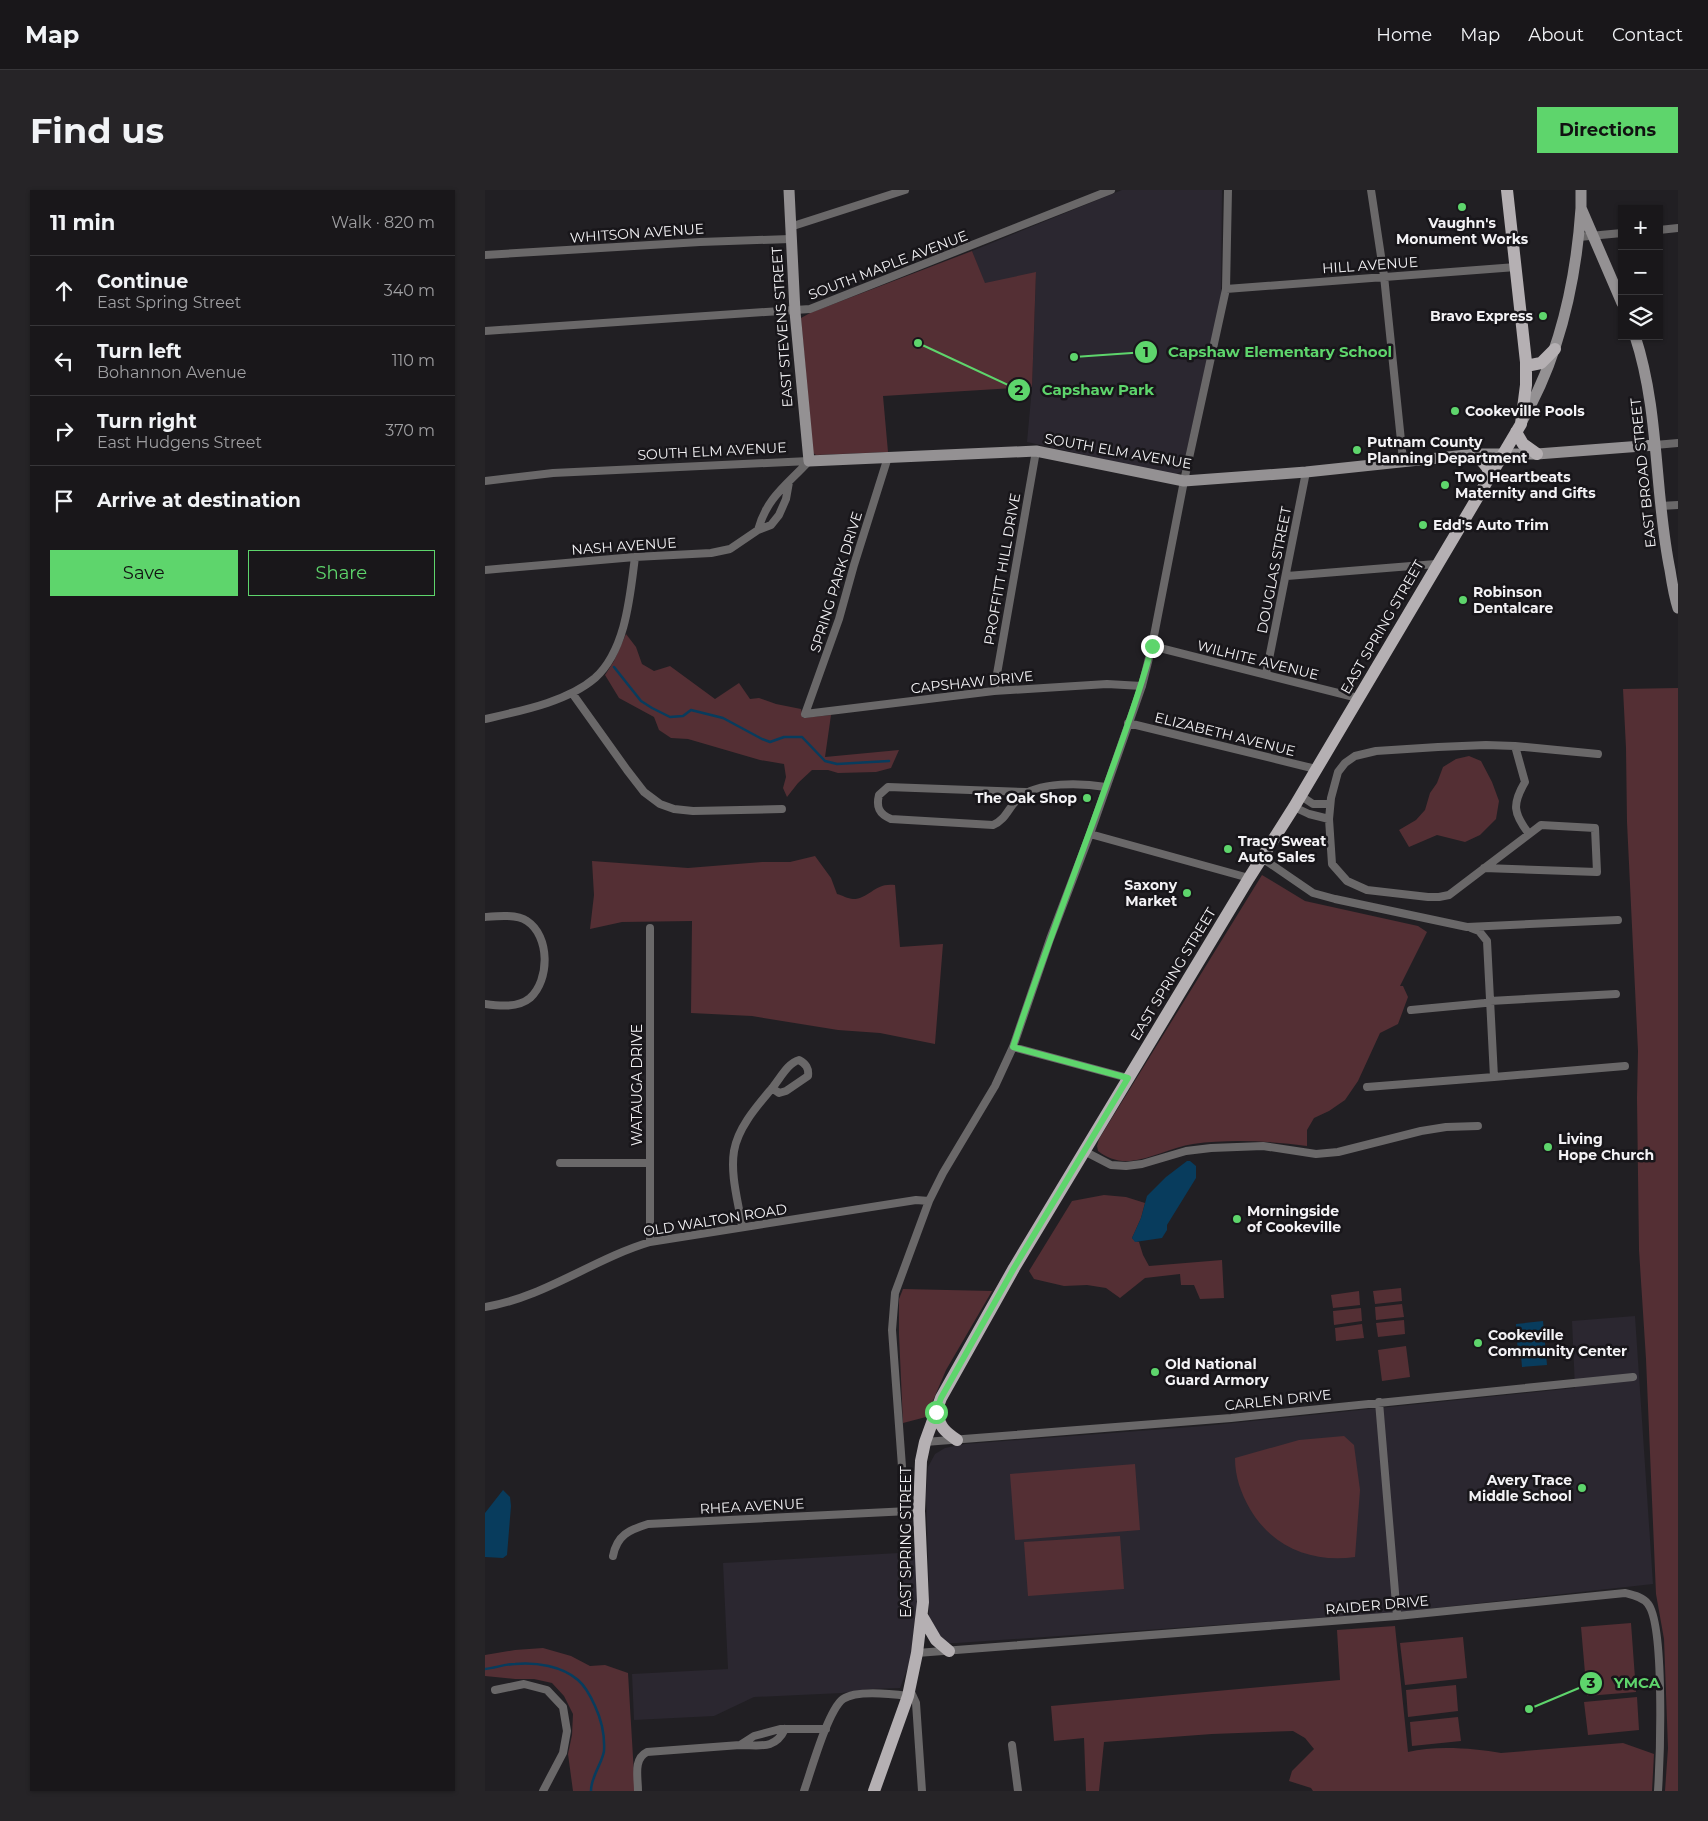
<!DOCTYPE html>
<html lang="en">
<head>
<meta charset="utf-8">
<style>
	:root { --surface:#19171a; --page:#262427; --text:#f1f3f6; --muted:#9f9fa2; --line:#373639; --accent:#5ed56c }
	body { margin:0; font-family:Montserrat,sans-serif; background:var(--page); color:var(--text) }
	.controls { position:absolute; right:15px; top:15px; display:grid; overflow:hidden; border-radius:0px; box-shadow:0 1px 4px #0004 }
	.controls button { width:45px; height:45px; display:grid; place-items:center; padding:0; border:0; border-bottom:1px solid var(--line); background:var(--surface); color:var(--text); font:25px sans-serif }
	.stop { position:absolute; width:15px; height:15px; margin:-11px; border:4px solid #5ed56c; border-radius:50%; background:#fff }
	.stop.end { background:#5ed56c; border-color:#fff; box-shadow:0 1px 5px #0008 }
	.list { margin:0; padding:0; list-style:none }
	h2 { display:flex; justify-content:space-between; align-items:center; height:65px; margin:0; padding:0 20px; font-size:21px }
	h2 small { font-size:16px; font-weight:400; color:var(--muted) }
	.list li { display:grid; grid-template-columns:32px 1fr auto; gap:15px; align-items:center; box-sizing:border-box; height:70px; padding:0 20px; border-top:1px solid var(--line) }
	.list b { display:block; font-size:19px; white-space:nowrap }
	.list p { margin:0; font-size:16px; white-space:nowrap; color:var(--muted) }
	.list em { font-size:16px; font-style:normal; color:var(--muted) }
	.actions { display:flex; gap:10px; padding:15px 20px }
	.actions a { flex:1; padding:11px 0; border:1px solid var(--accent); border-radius:0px; text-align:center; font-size:18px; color:var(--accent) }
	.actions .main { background:var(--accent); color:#111 }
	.icon { flex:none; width:28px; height:28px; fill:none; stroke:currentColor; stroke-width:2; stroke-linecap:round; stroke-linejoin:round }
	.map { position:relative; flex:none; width:1193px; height:1601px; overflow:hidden; border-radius:0px }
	header { display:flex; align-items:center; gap:30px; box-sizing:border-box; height:70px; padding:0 25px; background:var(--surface); border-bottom:1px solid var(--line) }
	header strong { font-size:24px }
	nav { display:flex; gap:28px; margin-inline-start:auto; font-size:18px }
	.intro { display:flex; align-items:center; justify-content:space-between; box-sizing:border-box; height:120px; padding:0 30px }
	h1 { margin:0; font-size:35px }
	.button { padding:12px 22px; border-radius:0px; background:var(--accent); color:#111; font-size:18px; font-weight:700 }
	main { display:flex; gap:30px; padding:0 30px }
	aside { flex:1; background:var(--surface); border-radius:0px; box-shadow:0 1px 4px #0004 }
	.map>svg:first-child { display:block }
</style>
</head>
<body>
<header>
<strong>Map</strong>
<nav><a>Home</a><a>Map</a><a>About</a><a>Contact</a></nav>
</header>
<div class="intro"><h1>Find us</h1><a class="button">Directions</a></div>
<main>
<aside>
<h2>11 min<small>Walk · 820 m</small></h2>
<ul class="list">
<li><svg class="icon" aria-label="ahead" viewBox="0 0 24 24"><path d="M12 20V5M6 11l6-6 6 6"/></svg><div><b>Continue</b><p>East Spring Street</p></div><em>340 m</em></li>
<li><svg class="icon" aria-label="left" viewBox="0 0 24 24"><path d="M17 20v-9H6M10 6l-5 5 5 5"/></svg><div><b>Turn left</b><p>Bohannon Avenue</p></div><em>110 m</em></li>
<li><svg class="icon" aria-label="right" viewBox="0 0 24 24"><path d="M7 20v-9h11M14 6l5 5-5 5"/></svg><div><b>Turn right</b><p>East Hudgens Street</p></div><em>370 m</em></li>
<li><svg class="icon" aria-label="arrive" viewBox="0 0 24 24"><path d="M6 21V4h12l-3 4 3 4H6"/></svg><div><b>Arrive at destination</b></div></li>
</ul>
<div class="actions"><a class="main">Save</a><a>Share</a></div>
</aside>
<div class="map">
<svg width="1193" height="1601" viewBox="0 0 1193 1601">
	<rect width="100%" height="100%" fill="#211f23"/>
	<path fill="#2b2730" d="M637 0H737L736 108 697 281 690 285 542 252 547 197 551 83 500 94 487 61Z
		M1150 1126 1168 1394 905 1423 472 1453H461L451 1447 444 1427V1399L441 1304 443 1277 450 1264 460 1258 480 1254 719 1236 1090 1198 1087 1131Z
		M431 1362 432 1414 425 1472 415 1498 385 1499 357 1503 269 1507 229 1526 149 1530 147 1484 243 1479 238 1373Z"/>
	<path fill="#542f34" d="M487 61 500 93 551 82 547 197 398 206 403 262 331 265 328 263 316 128 325 123Z
		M141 444 151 457 157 474 169 481 185 476 230 509 254 493 265 509 274 508 291 514 316 519 318 528 346 525 340 567 414 560 406 578 391 582 353 583 343 580H327L313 593 302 607 298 598 301 587 299 574 275 570 203 549 186 548 174 540 169 527 134 508 120 485 129 471Z
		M1193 498V1601H1180L1183 1558 1179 1449 1171 1404 1161 1169 1154 1060 1152 908 1153 861 1142 632 1141 558 1138 499Z
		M984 566 996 571 1007 592 1014 611 1011 629 995 645 980 652 952 645 924 657 914 640 931 630 940 620 945 603 952 593 958 577 971 569Z
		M330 666 346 688 352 704C357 705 363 709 368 709 384 709 390 692 410 695L415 757 458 754 450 854 395 843 353 840 267 826 206 823 207 731 137 732 105 739 109 705 107 671 203 678 277 672H305Z
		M777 685 820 711 933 736 942 742 915 796H918L923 807 913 834 895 843 873 891 860 910 844 921 829 928 822 940V956C784 951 745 949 708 954 687 957 666 969 645 971 633 972 622 968 613 961L612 956 614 949Z
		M619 1005 641 1007 660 1013 656 1028 647 1048 650 1051 654 1052 658 1065 664 1076 737 1070 739 1108 715 1109 709 1095H696L695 1084 660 1088 635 1108 621 1098 602 1095 579 1096 549 1089 544 1081 587 1011Z
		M916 1098 917 1111 890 1114 888 1101Z
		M418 1099 507 1101 461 1180 441 1227 418 1233 414 1145V1109Z
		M874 1101 875 1115 848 1118 846 1105Z
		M917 1114 919 1127 891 1130 890 1117Z
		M876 1118 877 1131 849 1135 848 1121Z
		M919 1130 920 1144 893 1147 891 1133Z
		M877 1134 879 1148 851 1151 850 1138Z
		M921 1156 925 1187 897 1191 893 1160Z
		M859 1246 869 1255 875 1300 870 1367C827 1373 787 1357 765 1319 756 1303 750 1287 750 1268L814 1250Z
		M650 1274 655 1340 530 1350 525 1284Z
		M635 1346 639 1399 543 1406 539 1352Z
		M1146 1433 1151 1502 1102 1506 1096 1437Z
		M910 1436 923 1562C950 1555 989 1558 1016 1563L1138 1553 1169 1564 1167 1601H828L826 1598 804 1591 807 1581 829 1559 820 1548 808 1541 727 1544 619 1552 614 1601H601L599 1548 569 1551 566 1516 855 1490 852 1440Z
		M978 1447 982 1488 920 1495 915 1453Z
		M58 1458 86 1466 105 1476 120 1475 143 1483 150 1601H88L83 1564 87 1545 88 1524 79 1506 67 1493 49 1489H30L0 1486V1465L30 1460Z
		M971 1495 973 1521 923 1527 921 1500Z
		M1152 1507 1154 1540 1103 1545 1099 1512Z
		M973 1527 976 1551 927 1556 925 1532Z"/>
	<path fill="#083c5d" d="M702 971H705L711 976V988L682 1035V1040L677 1048 650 1052 647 1048 656 1028 662 1006 681 987Z
		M1058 1131 1062 1175 1037 1177 1036 1165H1033L1031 1134Z
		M18 1300 25 1307 26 1316 22 1365 18 1368 0 1367V1323Z"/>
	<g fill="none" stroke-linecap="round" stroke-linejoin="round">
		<path stroke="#083c5d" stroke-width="2.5" d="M129 477 156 511 167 518 185 527 198 526 206 520 238 528 277 549 285 552 299 547H317L340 571 352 574 404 571
			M0 1479C10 1478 20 1474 30 1474 51 1472 77 1476 93 1490 100 1496 106 1507 110 1516 116 1529 120 1545 119 1561 117 1574 106 1586 106 1601"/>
		<path stroke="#6a6869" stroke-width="8" d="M886 0 899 86 918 270
			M305 37 420 0
			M1174 40 1193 38
			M1094 47 1137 43
			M0 65 215 52 305 49
			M741 99 1031 77
			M0 141 325 119 626 0
			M1170 255 1193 253
			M403 267 369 375 354 429 320 524 509 501 622 494 657 496
			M0 291 68 283 324 271
			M1175 316 1193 315
			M273 340C282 307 302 295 324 271
			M0 380 150 367 226 363 245 359 273 340 286 335 294 325 301 309 304 292
			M802 386 951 374
			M667 456 873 508
			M781 484 821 282
			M509 501 551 261
			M87 503 142 580 159 602 175 614 189 619 208 621 297 619
			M0 529C35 521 82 512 110 488 141 460 145 406 150 367
			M643 533 831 579
			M1030 556 1113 564
			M541 602 403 597 394 605C391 617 394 624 406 629L508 635C521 630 524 616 534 608 553 591 597 593 621 597
			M816 606 828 614H845
			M809 617 824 624 844 629
			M605 644 764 688
			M777 668 828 703 850 709 982 737 1133 730
			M999 678 1112 682 1110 638 1056 635 964 705 954 707H943L882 700 862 691 847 674 844 629 846 608 853 582 860 573 870 566 891 561 953 557 1001 555 1030 556 1040 592C1027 614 1028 623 1044 644
			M0 727C12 726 32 724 42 731 65 746 65 790 45 808 33 818 14 816 0 814
			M165 738V1052
			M986 738 994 741 1002 751 1009 887 1140 876
			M926 820 1000 813 1005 811 1131 804
			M528 857 643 888
			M882 897 1009 887
			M599 961 626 975 641 976 657 974 701 961 726 958 778 956 831 964 853 962 936 941 961 937 993 936
			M75 973H165
			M257 1037C254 1014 245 986 249 961 253 937 273 915 288 897 296 887 303 873 314 870 321 874 324 878 323 886L301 901 294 903 287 898
			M0 1117C60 1107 108 1069 165 1052L431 1010 444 1011
			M894 1212 912 1426
			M440 1252 746 1228 1148 1187
			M434 1321H424L419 1304 407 1140 410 1103 444 1011 458 983 510 896 528 857 565 749 605 644 657 496 667 456 699 291 741 99 743 0
			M128 1366C132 1345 144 1340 163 1334L424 1321
			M432 1463 912 1426 1140 1403C1148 1405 1158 1407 1163 1414 1180 1436 1175 1569 1173 1601
			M10 1500 39 1494 62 1500 78 1517 82 1541 78 1563 58 1601
			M425 1500 431 1513 437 1601
			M255 1555C275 1555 290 1560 300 1539
			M527 1555 533 1601
			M153 1601C153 1587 148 1569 162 1562L255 1555 269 1546 295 1539H341
			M319 1601C326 1581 343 1520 358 1509 371 1500 408 1504 423 1506"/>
		<path stroke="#949193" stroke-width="11" d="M304 0 310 122 324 271 551 261 699 291 821 282 991 264H1052L1170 255
			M1096 0V18L1137 113
			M1150 146C1175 222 1169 303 1185 380 1187 393 1189 406 1193 418
			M1036 233C1074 168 1091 92 1096 18"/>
		<path stroke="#b5b0b3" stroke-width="12" d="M1041 176 1056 173 1070 159
			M1031 242 1038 254 1052 264
			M991 264 1002 277 1005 285
			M451 1222C456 1238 459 1241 472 1250
			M437 1426 451 1450 464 1461
			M389 1601 423 1506 432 1463 438 1412 434 1321 436 1271 440 1252 456 1208 529 1078 764 688 809 617 1036 234 1041 195V172L1022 0"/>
	</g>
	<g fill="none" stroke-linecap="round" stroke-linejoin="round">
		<path stroke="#5ed56c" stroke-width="6" d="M451 1222 456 1208 529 1078 643 888 528 857C557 768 591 681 622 593 638 548 655 503 667 456"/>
	</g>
	<g fill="#5ed56c" stroke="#18161a" stroke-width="2">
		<circle cx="977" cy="17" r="5"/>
		<circle cx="1058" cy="126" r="5"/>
		<circle cx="970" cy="221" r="5"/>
		<circle cx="872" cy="260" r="5"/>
		<circle cx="960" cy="295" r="5"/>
		<circle cx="938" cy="335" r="5"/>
		<circle cx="978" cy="410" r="5"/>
		<circle cx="602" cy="608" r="5"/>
		<circle cx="743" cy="659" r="5"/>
		<circle cx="702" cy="703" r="5"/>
		<circle cx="1063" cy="957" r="5"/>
		<circle cx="752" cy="1029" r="5"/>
		<circle cx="993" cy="1153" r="5"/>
		<circle cx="670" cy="1182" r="5"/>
		<circle cx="1097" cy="1298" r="5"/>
	</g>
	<g text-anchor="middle" stroke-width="5" stroke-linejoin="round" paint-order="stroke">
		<g font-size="14" font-weight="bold" fill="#f3f2f5" stroke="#18161a" text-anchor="start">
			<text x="977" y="38" text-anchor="middle">Vaughn's<tspan x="977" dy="16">Monument Works</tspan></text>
			<text x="1048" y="131" text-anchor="end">Bravo Express</text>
			<text x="980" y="226">Cookeville Pools</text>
			<text x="882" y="257">Putnam County<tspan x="882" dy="16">Planning Department</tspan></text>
			<text x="970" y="292">Two Heartbeats<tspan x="970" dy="16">Maternity and Gifts</tspan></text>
			<text x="948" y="340">Edd's Auto Trim</text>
			<text x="988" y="407">Robinson<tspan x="988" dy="16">Dentalcare</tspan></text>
			<text x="592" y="613" text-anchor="end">The Oak Shop</text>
			<text x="753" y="656">Tracy Sweat<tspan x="753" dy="16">Auto Sales</tspan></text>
			<text x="692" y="700" text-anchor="end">Saxony<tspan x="692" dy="16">Market</tspan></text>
			<text x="1073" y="954">Living<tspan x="1073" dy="16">Hope Church</tspan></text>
			<text x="762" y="1026">Morningside<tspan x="762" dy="16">of Cookeville</tspan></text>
			<text x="1003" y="1150">Cookeville<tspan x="1003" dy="16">Community Center</tspan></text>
			<text x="680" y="1179">Old National<tspan x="680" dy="16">Guard Armory</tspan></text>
			<text x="1087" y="1295" text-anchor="end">Avery Trace<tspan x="1087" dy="16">Middle School</tspan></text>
		</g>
		<g font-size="14" fill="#f3f2f5" stroke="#18161a">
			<text transform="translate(152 43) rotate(-4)" y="5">WHITSON AVENUE</text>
			<text transform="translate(403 75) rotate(-21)" y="5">SOUTH MAPLE AVENUE</text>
			<text transform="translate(885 75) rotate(-4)" y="5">HILL AVENUE</text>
			<text transform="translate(297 137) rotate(-94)" y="5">EAST STEVENS STREET</text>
			<text transform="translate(227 261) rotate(-3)" y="5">SOUTH ELM AVENUE</text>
			<text transform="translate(633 261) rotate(10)" y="5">SOUTH ELM AVENUE</text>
			<text transform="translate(1158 283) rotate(-96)" y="5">EAST BROAD STREET</text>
			<text transform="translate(139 356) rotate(-4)" y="5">NASH AVENUE</text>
			<text transform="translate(517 379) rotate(-80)" y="5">PROFFITT HILL DRIVE</text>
			<text transform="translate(789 380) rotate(-79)" y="5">DOUGLAS STREET</text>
			<text transform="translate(351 392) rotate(-73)" y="5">SPRING PARK DRIVE</text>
			<text transform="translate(897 437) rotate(-60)" y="5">EAST SPRING STREET</text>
			<text transform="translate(773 470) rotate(14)" y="5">WILHITE AVENUE</text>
			<text transform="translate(487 492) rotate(-6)" y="5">CAPSHAW DRIVE</text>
			<text transform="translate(740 544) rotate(14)" y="5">ELIZABETH AVENUE</text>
			<text transform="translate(688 784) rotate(-59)" y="5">EAST SPRING STREET</text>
			<text transform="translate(152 895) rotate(-90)" y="5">WATAUGA DRIVE</text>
			<text transform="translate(230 1030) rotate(-9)" y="5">OLD WALTON ROAD</text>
			<text transform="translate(793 1210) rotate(-6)" y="5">CARLEN DRIVE</text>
			<text transform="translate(267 1316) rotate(-3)" y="5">RHEA AVENUE</text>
			<text transform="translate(421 1352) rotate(-90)" y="5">EAST SPRING STREET</text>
			<text transform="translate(892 1415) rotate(-5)" y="5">RAIDER DRIVE</text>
		</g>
	</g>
	<path fill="none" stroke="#5ed56c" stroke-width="2" d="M589 167L661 162M433 153L534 200M1044 1519L1106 1493"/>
	<g fill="#5ed56c" stroke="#18161a" stroke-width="2">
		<circle cx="589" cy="167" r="5"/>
		<circle cx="433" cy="153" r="5"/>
		<circle cx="1044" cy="1519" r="5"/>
		<circle cx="661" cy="162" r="12"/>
		<circle cx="534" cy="200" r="12"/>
		<circle cx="1106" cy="1493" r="12"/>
	</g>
	<g font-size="15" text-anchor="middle" font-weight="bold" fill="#111">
		<text x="661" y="167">1</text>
		<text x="534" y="205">2</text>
		<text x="1106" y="1498">3</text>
	</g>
	<g font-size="15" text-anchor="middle" font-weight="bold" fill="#5ed56c" stroke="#18161a" stroke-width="5" stroke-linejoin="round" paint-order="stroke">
		<text x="795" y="167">Capshaw Elementary School</text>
		<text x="613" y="205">Capshaw Park</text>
		<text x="1152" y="1498">YMCA</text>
	</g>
</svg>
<div class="controls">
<button>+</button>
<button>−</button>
<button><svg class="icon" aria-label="layers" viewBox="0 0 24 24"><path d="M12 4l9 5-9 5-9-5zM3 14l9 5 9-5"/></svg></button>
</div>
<div class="stop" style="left:451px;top:1222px"></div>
<div class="stop end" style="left:667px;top:456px"></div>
</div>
</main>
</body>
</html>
